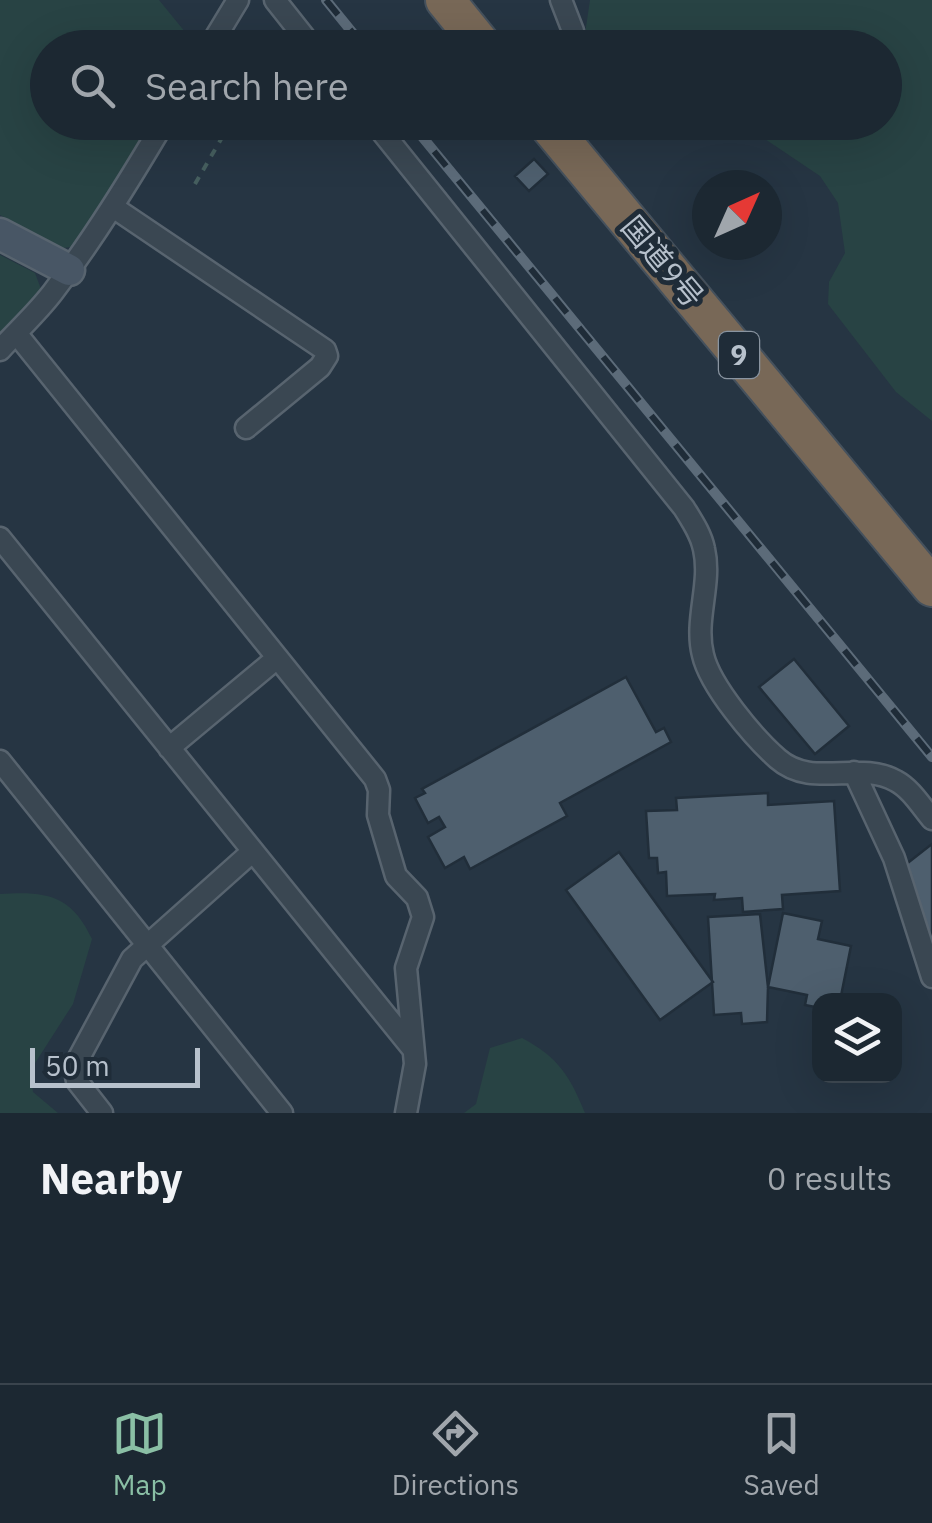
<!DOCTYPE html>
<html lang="en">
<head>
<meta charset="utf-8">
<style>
	:root { --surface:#1c2832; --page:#29343e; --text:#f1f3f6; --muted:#a0a6ac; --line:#3a444d; --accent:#8abfa5 }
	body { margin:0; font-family:"IBM Plex Sans","Noto Sans JP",sans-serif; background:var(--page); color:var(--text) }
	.controls { position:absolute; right:30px; bottom:30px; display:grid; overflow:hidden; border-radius:20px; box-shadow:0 10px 40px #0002 }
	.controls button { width:90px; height:90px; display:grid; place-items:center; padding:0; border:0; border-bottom:2px solid var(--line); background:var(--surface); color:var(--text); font:50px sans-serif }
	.compass { position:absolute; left:692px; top:170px; width:90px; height:90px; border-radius:50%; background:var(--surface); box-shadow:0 10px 40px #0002; rotate:45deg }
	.scale { position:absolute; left:30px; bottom:25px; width:170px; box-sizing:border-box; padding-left:10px; border:5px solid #b7c1cc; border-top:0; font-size:28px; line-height:35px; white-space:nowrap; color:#b7c1cc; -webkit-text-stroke:8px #1f2c38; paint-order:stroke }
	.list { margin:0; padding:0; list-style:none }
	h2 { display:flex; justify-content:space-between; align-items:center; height:130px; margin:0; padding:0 40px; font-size:42px }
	h2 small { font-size:32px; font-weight:400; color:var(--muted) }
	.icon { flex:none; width:55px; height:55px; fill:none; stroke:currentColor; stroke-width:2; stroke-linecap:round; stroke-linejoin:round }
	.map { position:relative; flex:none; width:932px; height:1113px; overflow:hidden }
	.search { position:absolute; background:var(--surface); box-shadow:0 10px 40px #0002; left:30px; right:30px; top:30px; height:110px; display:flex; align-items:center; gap:25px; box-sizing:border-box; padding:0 35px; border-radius:55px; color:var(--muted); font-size:38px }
	.sheet { height:270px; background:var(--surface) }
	nav { display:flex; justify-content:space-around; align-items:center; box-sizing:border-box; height:140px; border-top:2px solid var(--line); background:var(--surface); font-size:28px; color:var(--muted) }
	nav a { display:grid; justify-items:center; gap:5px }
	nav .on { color:var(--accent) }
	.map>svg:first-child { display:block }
</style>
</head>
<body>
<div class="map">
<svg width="932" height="1113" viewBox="0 0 932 1113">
	<rect width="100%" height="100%" fill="#263543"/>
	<path fill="#284344" d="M0 0H159L190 38 193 47 48 48V122L154 123 79 246 63 248 0 215Z
		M590 0H932V421L896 392 828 304 829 282 845 253 838 203 820 176 741 123 884 122V48L609 47 585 34Z
		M0 255 35 273 41 289 0 335Z
		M0 894C45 891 71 894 92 939L73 1004 30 1071 33 1092 58 1113H0Z
		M522 1038C558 1057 570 1076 585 1113H464L476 1104 490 1048Z"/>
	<path fill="#4e5f6e" stroke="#212e3a" stroke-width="2.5" d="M534 159 548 174 529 191 515 176Z
		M794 659 849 726 815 754 759 687Z
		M626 677 656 732 664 728 671 742 560 803 567 816 470 869 464 857 445 868 428 837 445 827 439 817 428 823 415 798 425 793 422 789Z
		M768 793V805L834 801 840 891 782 895 783 909 743 912 742 898 714 900 715 894 667 896 666 872 658 873 657 858H649L646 811 677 810 676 798Z
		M932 844V947L900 869Z
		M619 852 713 982 660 1020 566 890Z
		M783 913 822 921 818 939 851 946 840 1001H820V1008L805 1005 807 995 768 987Z
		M760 914 768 987 767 1022 742 1024 741 1013 714 1015 708 917Z"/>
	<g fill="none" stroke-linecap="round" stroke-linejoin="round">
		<g stroke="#58646f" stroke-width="25">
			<path id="street" d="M275 0 313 48
				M561 0 573 31 571 48
				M209 48 238 0
				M374 122 684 508C692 521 701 534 704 549 712 584 694 620 703 655 710 686 754 738 778 759 812 789 859 760 896 781 911 789 921 806 932 819
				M113 207 325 350 327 356 320 367 246 428
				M16 333 375 779 379 790 378 815 396 876 417 898 423 917 406 968 415 1064 406 1113
				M0 350C17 331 37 313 53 292 94 238 129 181 164 122
				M0 538 412 1048
				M169 748 277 658
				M0 761 282 1113
				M854 772 894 858 932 977
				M102 1113 77 1081 74 1067 132 959 253 851"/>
		</g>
		<g stroke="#58646f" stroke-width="35">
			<path id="secondary" d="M0 234 69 270"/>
		</g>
		<g stroke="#45515d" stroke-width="42">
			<path id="highway" d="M445 0 484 48
				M546 122 932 587"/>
		</g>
		<path stroke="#465f5f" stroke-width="4" stroke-dasharray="8 8" stroke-linecap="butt" d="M195 184 231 122"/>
		<use href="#street" stroke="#3a4752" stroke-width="20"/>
		<use href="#secondary" stroke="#485665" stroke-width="30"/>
		<use href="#highway" stroke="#786857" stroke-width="38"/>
		<g stroke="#5c6b79" stroke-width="10">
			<path id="rail" d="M326 0 365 48
				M410 122 932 757"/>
		</g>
		<use href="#rail" stroke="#1f2c38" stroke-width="6" stroke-dasharray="19" stroke-linecap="butt"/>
	</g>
	<g text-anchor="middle" stroke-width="10" stroke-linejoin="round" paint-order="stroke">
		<rect fill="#1f2c38" stroke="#8994a0" stroke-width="2.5" x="719" y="332" width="40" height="46" rx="8"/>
		<g font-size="28" font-weight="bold" fill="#b7c1cc">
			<text x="739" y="365">9</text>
		</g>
		<g font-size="30" fill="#b7c1cc" stroke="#1f2c38">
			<text transform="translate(662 262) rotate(50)" y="10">国道9号</text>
		</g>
	</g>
</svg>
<div class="controls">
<button><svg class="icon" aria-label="layers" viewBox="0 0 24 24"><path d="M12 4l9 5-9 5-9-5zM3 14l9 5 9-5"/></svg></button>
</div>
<svg class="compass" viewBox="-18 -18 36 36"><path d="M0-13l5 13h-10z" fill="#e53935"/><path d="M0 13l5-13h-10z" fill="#a0a6ac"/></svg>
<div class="scale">50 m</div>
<div class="search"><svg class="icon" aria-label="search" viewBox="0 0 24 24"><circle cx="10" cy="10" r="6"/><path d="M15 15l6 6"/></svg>Search here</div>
</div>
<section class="sheet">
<h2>Nearby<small>0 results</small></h2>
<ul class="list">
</ul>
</section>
<nav>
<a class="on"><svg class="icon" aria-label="map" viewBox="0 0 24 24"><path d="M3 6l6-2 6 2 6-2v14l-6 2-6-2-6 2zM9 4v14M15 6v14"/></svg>Map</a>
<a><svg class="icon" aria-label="directions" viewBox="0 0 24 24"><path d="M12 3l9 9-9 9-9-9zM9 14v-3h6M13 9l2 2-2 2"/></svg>Directions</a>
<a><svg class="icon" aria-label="saved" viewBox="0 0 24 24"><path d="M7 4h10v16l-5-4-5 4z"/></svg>Saved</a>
</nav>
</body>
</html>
